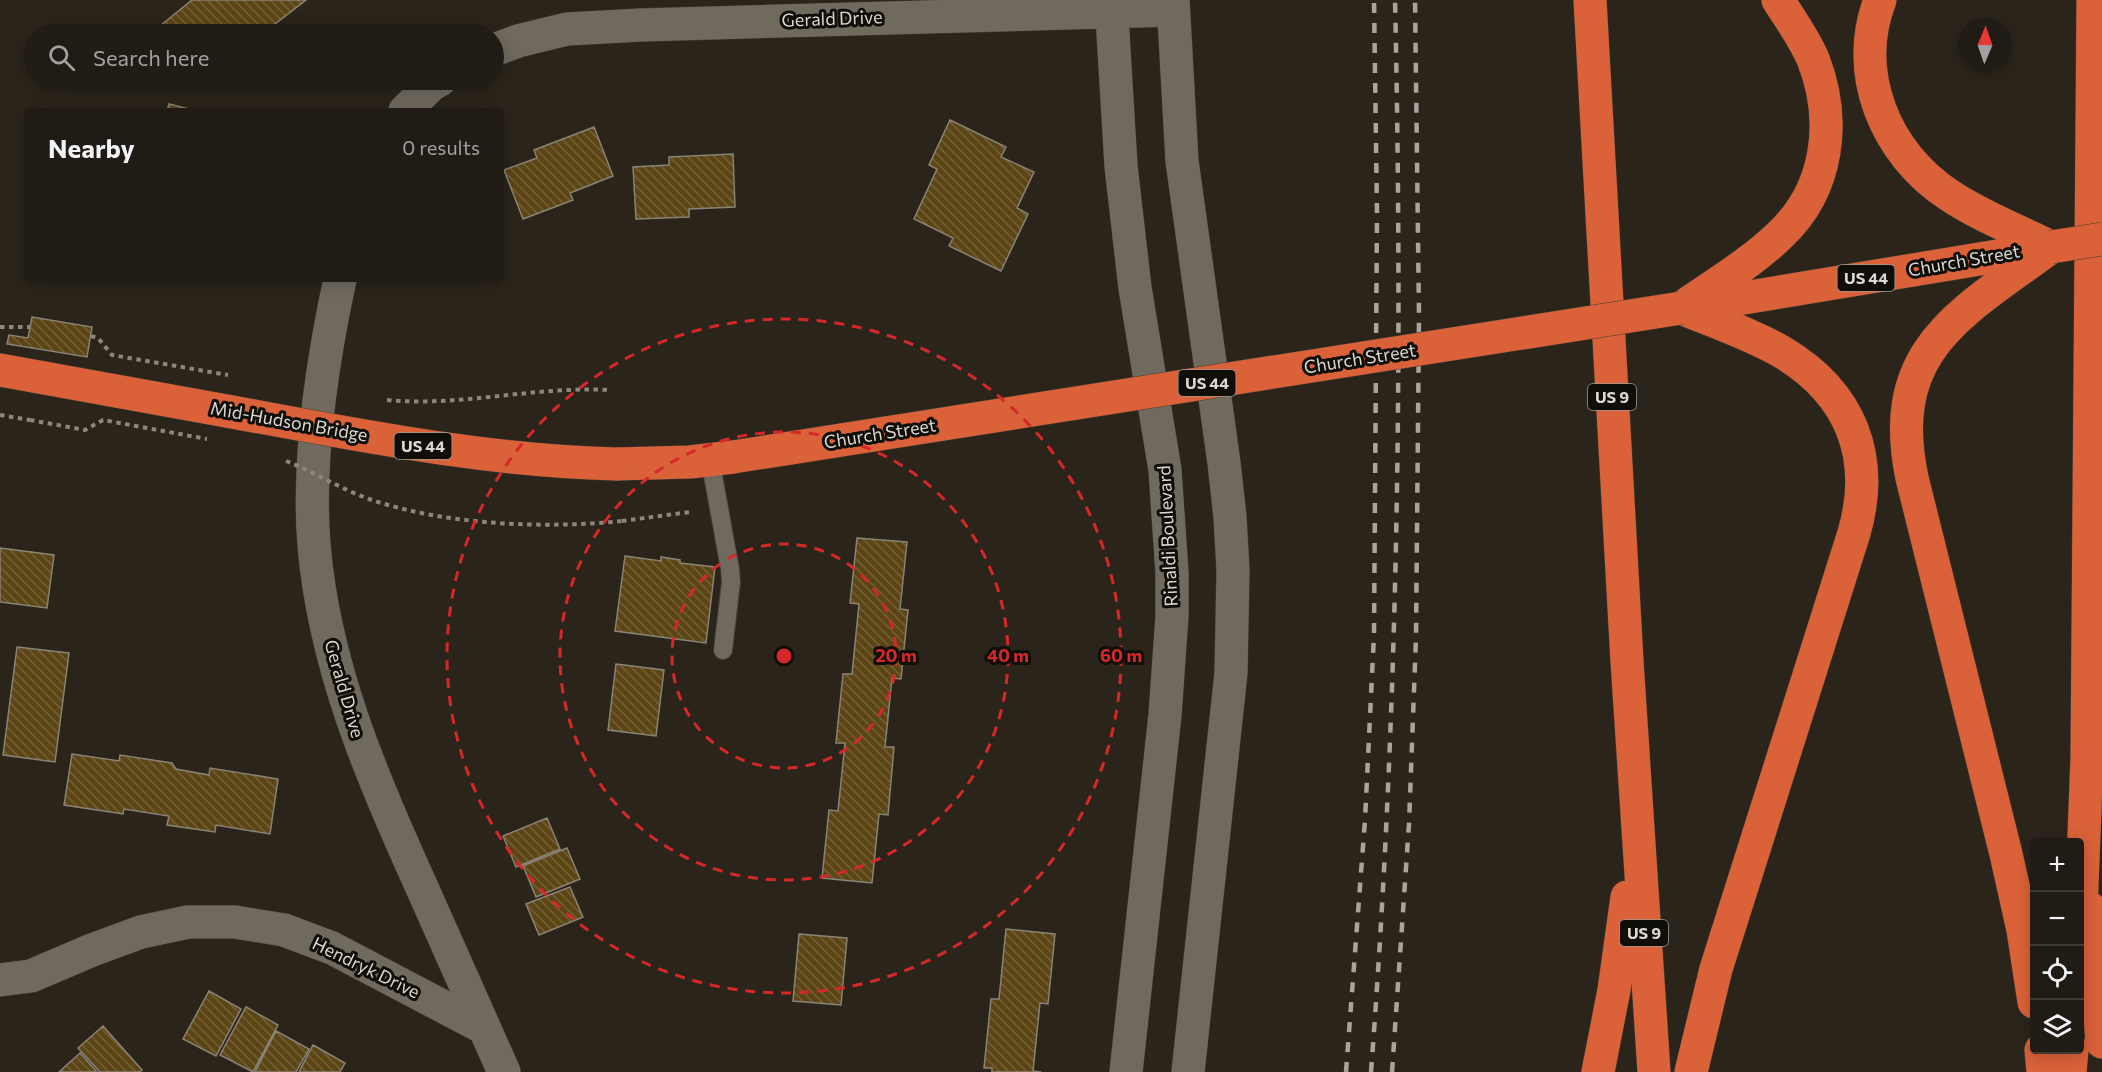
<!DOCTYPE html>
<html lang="en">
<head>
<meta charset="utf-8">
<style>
	:root { --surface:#201b14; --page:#2d2822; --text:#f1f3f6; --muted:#a2a1a0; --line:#3d3934 }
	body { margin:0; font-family:Commissioner,sans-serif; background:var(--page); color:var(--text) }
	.controls { position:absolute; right:18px; bottom:18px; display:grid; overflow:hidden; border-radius:6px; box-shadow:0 3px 15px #0003 }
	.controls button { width:54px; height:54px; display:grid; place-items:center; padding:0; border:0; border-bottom:2px solid var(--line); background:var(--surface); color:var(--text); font:30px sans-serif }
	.compass { position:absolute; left:1958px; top:18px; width:54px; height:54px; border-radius:50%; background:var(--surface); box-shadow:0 3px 15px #0003; rotate:2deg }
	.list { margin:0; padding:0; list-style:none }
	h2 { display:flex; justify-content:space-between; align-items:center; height:78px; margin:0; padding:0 24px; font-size:26px }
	h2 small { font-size:20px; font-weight:400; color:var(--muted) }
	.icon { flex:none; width:33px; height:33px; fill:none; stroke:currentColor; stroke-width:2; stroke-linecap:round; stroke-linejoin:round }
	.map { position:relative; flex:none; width:2102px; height:1072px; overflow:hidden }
	.search { position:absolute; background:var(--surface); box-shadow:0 3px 15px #0003; left:24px; top:24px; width:480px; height:66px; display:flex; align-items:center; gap:15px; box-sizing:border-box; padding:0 21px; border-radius:33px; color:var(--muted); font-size:22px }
	.panel { position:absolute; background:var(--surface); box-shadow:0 3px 15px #0003; left:24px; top:108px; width:480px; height:174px; border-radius:6px }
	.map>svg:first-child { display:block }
</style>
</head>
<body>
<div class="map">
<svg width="2102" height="1072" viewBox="0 0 2102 1072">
	<defs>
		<pattern id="building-back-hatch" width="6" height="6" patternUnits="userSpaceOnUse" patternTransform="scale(1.5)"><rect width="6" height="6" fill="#5c4615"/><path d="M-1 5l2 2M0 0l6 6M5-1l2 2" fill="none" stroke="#736036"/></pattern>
	</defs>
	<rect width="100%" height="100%" fill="#2a241a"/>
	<path fill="url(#building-back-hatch)" stroke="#8a8377" stroke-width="1.5" d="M192 0H306L262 34H159L155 30Z
		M169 104 197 111H167Z
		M950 120 1006 147 1001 157 1034 172 1017 208 1028 214 1001 271 949 246 953 238 914 219 937 169 929 165Z
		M594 127 613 176 570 193 573 200 523 219 504 170 537 158 534 150Z
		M733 154 735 207 689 209V217L636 219 633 167 669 165V157Z
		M32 317 92 327 87 357 7 344 9 335 28 338Z
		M857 538 907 542 900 609 908 610 901 679 892 678 885 747H894L888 815 879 814 872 883 822 878 829 810 838 811 845 743H836L843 674H852L859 604 850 603Z
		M0 548 54 555 47 608 0 602Z
		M625 556 661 561V557L680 560V563L715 567 706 643 615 631Z
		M17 647 69 653 55 762 3 755Z
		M616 664 664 670 656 736 608 730Z
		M72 754 119 761 120 755 172 763 176 769 209 775 210 768 278 779 270 834 216 825 215 832 167 825 169 816 124 809 123 814 64 805Z
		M547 818 560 849 516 867 503 836Z
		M567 848 580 879 536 897 523 866Z
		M570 887 583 917 539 935 526 904Z
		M1006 929 1055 934 1048 1004 1040 1003 1033 1071 1041 1072H992V1068H984L991 999H999Z
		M799 934 847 938 841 1005 793 1001Z
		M209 991 241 1009 216 1056 183 1039Z
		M246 1007 278 1025 253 1072 220 1055Z
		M103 1026 142 1070 140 1072H100L78 1048Z
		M276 1031 309 1049 296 1072H255Z
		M313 1045 345 1063 340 1072H299Z
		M80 1053 97 1072H59Z"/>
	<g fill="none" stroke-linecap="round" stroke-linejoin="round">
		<g stroke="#423e36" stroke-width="20">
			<path id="lane" d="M710 459 730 569 731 582 723 650"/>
		</g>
		<g stroke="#423e36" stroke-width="34">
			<path id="street" d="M494 50 518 41 567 29 641 25 1173 10
				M405 111 431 85 440 80
				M340 279C322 363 307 459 314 545 324 664 370 773 419 881 447 945 476 1008 504 1072
				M0 980 31 976 92 950 141 932 188 922H235L284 930 332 948 484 1028"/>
		</g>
		<g stroke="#423e36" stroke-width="34">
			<path id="secondary" d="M1111 0 1121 166 1135 288 1165 470 1172 573V616L1165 715 1126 1072
				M1173 0 1182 161 1224 463 1230 517 1233 570 1231 673 1188 1072"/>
		</g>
		<g stroke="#423e36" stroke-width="34">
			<path id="highway" d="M1590 0 1627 661 1654 1072
				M1880 0C1852 73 1885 153 1949 195 1980 216 2017 230 2051 247
				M1689 307 2046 248
				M1681 308C1715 322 1751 334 1782 352 1851 393 1876 457 1854 533L1716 969 1691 1072
				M1681 308C1714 285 1751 263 1780 235 1829 189 1837 120 1813 59 1804 38 1790 19 1778 0
				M0 370 232 412
				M616 464 690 462 733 457
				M2091 909 2102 1042
				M2080 936 2087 758 2093 0
				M2034 1002 2023 930 2006 854 1912 478C1885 349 1961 314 2051 247
				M2041 1050 2043 1072
				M1598 1072 1614 990 1627 897
				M2070 1072 2072 1050"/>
		</g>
		<path stroke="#8b867e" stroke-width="4" stroke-dasharray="4.5 4.5" stroke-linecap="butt" d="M0 327H30
			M0 415 30 420
			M622 521 690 512"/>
		<use href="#lane" stroke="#706a5e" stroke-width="18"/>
		<use href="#street" stroke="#706a5e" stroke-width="33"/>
		<use href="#secondary" stroke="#706a5e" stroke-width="33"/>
		<use href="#highway" stroke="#da6138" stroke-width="33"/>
		<path stroke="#a9a59d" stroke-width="4.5" stroke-dasharray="10 10" stroke-linecap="butt" d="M1346 1072 1365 820 1374 634 1377 214 1374 0
			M1371 1072C1398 715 1403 358 1395 0
			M1392 1072 1409 824 1416 637 1419 317 1415 0"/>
		<g stroke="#423e36" stroke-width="34" stroke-linecap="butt">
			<path id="highway-bridge" d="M2051 247 2102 239
				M232 412C359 435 486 461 616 464
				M733 457 1681 308"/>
		</g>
		<path stroke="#8b867e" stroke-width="4" stroke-dasharray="4.5 4.5" stroke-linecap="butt" d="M91 336 98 338 112 355 228 375
			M387 400C461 407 534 386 610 390
			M30 420 85 430 103 420 207 439
			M286 461C314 472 341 489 369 499 444 525 544 529 622 521"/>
		<use href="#highway-bridge" stroke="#da6138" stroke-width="33"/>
	</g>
	<g fill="none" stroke="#d62828" stroke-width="3" stroke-dasharray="10 8">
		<circle cx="784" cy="656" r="112"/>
		<circle cx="784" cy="656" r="224"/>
		<circle cx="784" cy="656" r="337"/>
	</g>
	<g text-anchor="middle" stroke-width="6" stroke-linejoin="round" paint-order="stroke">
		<g fill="#100e09" stroke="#9f9b95" stroke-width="1.5">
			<rect x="1837.5" y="265" width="57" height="26" rx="4.5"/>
			<rect x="1178.5" y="370" width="57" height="26" rx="4.5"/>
			<rect x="1588" y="384" width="48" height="26" rx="4.5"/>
			<rect x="394.5" y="433" width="57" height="26" rx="4.5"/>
			<rect x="1620" y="920" width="48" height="26" rx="4.5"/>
		</g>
		<g font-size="16" font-weight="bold" fill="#dcd8d1">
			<text x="1866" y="284">US 44</text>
			<text x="1207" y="389">US 44</text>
			<text x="1612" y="403">US 9</text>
			<text x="423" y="452">US 44</text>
			<text x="1644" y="939">US 9</text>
		</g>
		<g font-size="18" fill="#dcd8d1" stroke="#100e09">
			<text transform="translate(832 19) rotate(-2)" y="6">Gerald Drive</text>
			<text transform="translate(1964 261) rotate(-10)" y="6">Church Street</text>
			<text transform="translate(1360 359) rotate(-9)" y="6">Church Street</text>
			<text transform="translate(289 422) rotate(10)" y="6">Mid-Hudson Bridge</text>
			<text transform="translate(880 434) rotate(-9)" y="6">Church Street</text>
			<text transform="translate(1168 536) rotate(-93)" y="6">Rinaldi Boulevard</text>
			<text transform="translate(344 689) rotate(74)" y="6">Gerald Drive</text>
			<text transform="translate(366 968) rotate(26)" y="6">Hendryk Drive</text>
		</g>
	</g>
	<circle cx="784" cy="656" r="9" fill="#d62828" stroke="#100e09" stroke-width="3"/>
	<g font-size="18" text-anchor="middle" font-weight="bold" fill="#d62828" stroke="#100e09" stroke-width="6" stroke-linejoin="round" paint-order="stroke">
		<text x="896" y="662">20 m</text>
		<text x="1008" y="662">40 m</text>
		<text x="1121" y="662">60 m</text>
	</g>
</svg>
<div class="controls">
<button>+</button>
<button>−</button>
<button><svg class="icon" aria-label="locate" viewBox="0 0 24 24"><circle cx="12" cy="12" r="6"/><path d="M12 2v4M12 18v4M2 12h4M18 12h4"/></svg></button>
<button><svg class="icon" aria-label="layers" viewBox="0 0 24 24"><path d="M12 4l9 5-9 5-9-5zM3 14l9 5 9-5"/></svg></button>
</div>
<svg class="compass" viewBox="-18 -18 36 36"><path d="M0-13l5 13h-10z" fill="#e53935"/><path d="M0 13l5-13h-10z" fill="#a2a1a0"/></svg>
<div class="search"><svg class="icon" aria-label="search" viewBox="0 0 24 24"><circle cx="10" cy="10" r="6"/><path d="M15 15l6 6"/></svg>Search here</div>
<section class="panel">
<h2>Nearby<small>0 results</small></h2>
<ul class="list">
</ul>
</section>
</div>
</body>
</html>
